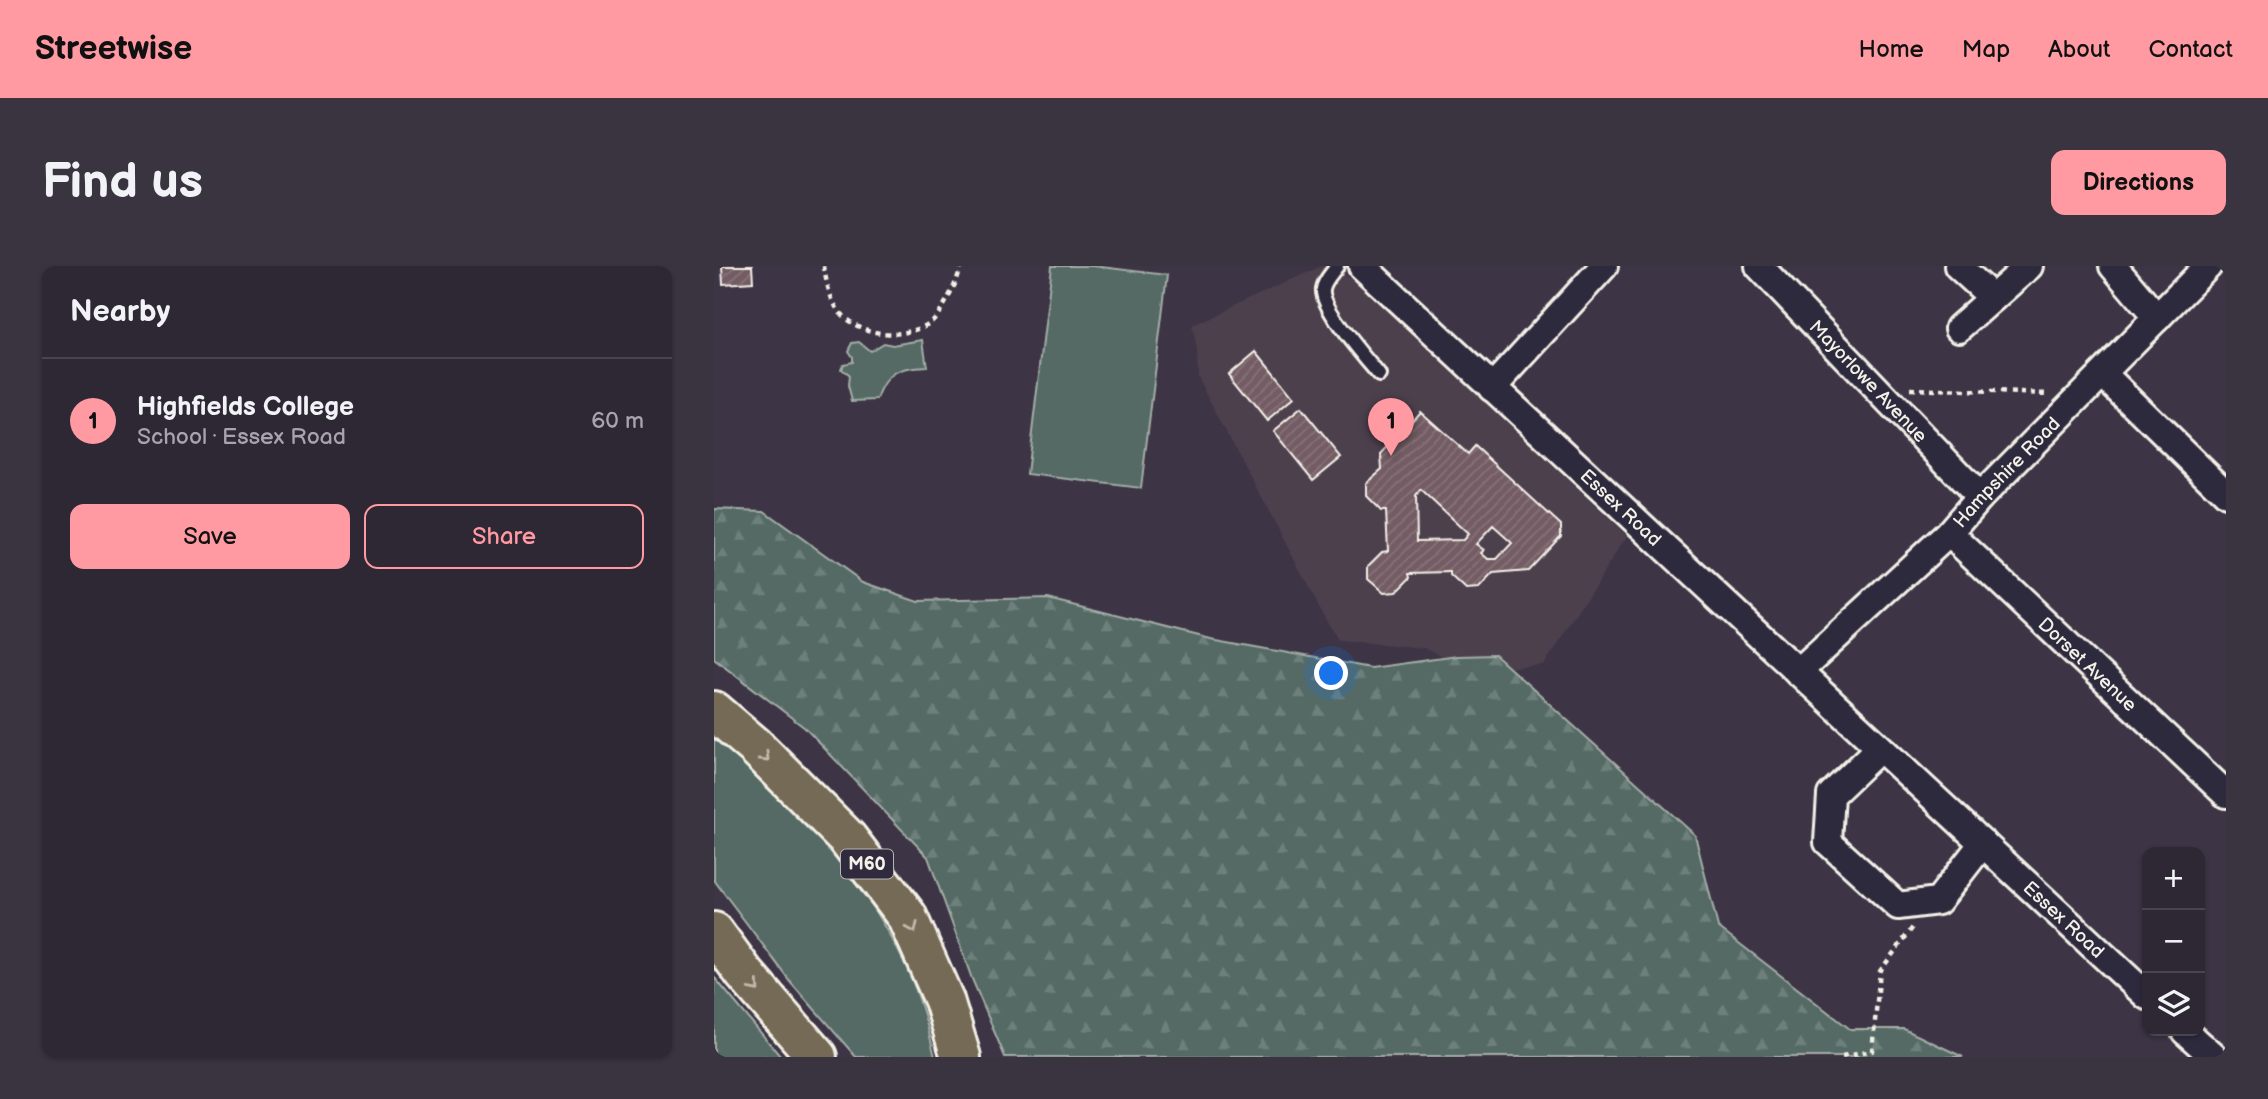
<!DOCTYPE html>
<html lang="en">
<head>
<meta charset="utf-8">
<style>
	:root { --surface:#2e2734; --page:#3a3340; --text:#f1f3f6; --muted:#a7a5ac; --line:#49444f; --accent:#ff9aa2 }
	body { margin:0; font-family:"Balsamiq Sans",sans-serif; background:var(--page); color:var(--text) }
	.controls { position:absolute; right:21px; bottom:21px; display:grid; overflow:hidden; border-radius:14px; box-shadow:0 2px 5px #0004 }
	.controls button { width:63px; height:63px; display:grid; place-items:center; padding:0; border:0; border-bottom:2px solid var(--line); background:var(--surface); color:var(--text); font:35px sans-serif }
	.you { position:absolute; left:618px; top:408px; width:24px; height:24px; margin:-18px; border:5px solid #fff; border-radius:50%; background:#1a73e8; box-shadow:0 0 0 10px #1a73e833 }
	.badge { display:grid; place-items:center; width:46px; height:46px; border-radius:50%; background:var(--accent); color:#111; font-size:23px; font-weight:700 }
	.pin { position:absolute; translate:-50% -58px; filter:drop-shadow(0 2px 4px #0008) }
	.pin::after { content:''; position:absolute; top:37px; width:24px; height:21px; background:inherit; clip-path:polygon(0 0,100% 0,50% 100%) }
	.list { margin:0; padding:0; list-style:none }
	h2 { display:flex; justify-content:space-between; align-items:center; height:91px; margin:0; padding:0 28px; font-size:30px }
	h2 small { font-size:23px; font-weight:400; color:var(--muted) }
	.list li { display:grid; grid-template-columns:46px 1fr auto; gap:21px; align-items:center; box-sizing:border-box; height:126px; padding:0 28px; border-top:2px solid var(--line) }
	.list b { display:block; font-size:26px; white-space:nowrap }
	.list p { margin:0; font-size:23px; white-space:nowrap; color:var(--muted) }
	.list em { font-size:23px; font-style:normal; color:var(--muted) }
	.actions { display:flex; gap:14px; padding:21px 28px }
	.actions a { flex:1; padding:16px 0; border:2px solid var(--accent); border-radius:14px; text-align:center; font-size:24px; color:var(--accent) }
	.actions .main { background:var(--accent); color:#111 }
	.icon { flex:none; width:38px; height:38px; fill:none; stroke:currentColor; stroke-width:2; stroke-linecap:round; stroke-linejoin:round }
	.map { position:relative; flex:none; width:1512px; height:791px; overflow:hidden; border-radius:14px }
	header { display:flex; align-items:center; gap:42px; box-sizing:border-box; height:98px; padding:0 35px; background:var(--accent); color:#111 }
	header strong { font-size:33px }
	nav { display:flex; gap:38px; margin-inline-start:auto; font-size:24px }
	.intro { display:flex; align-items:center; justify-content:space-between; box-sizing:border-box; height:168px; padding:0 42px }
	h1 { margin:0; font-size:49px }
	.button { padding:18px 32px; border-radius:14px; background:var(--accent); color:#111; font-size:24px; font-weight:700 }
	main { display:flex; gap:42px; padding:0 42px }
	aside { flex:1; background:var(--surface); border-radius:14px; box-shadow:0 2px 5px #0004 }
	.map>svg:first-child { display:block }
</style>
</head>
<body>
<header>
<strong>Streetwise</strong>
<nav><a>Home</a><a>Map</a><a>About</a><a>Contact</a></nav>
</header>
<div class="intro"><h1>Find us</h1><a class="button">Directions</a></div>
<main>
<aside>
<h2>Nearby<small></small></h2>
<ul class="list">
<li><span class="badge">1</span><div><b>Highfields College</b><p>School · Essex Road</p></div><em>60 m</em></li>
</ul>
<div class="actions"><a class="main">Save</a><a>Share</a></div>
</aside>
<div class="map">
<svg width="1512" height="791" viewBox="0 0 1512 791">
	<defs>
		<pattern id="forest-firs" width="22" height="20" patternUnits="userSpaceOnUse" patternTransform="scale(1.75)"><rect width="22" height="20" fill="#546a65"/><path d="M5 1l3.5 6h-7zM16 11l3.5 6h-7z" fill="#6d807b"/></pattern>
		<pattern id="building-hatch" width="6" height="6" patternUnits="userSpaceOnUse" patternTransform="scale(1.75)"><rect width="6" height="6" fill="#735b64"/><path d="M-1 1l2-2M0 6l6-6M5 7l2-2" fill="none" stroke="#88737a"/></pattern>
	</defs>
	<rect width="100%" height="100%" fill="#3d3445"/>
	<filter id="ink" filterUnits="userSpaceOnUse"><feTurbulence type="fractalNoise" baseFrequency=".0143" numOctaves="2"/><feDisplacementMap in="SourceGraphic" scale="14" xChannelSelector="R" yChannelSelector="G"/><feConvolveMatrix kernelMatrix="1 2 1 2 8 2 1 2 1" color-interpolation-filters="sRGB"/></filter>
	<g filter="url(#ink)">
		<path fill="#4d404e" d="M608 0 625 5 644 17 913 270 830 399 759 404 744 400 710 382 624 374 611 352 484 111 483 84 478 59Z"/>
		<path fill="#546a65" stroke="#a4aea6" stroke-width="2" d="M338 0H379L453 9 427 222 313 208Z
			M209 74 213 101C185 102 172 107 163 134L138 135 134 120 135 110 127 103 129 98 138 96V91L134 85 138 77 145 76 156 85 169 77 179 79Z
			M0 469C83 541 154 610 198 714 208 738 215 765 221 791H142L76 715 0 614Z
			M0 711 67 791H0Z"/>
		<path fill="url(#forest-firs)" stroke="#a4aea6" stroke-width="2" d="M0 243 50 245 149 316 204 335 334 332 497 373 656 402 743 390 781 389 981 569 1004 661 1136 763H1190L1249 791H291L258 713 214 591 91 462 0 392Z"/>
		<path fill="url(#building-hatch)" stroke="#f4f1e8" stroke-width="2" fill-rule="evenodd" d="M8 0H38L39 16 9 18Z
			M542 85 580 132 553 155 515 108Z
			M587 142 627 191 599 214 559 165Z
			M706 145 754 188 761 180 847 259V270L814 305 779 308 765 323 752 324 737 310V306L696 307 697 311 682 326 670 327 654 313V300L668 286 674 285 672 245H667L652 230V217L668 203 667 188ZM707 224 754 268 749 274 703 275 702 230ZM779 260 798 277 783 293H774L767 287 770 284 762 278Z"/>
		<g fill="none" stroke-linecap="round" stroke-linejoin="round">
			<g stroke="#f4f1e8" stroke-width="18">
				<path id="service" d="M623 0C618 7 610 15 609 23 606 42 653 94 665 109"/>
			</g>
			<g stroke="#f4f1e8" stroke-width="32">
				<g id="minor">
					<path id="s1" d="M648 0 1433 730"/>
					<path id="s2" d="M1045 0 1266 231"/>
					<path d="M1244 0 1279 32"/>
					<path d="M1399 0 1443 52"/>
					<path d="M1245 62 1315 0"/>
					<path d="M1389 108 1512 228"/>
					<path d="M778 122 890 0"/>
					<path id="s3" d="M1235 267 1512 528"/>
					<path id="s4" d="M1084 406 1235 267 1266 231 1494 0"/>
					<path d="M1166 482 1117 529 1114 576 1184 640 1224 635 1269 577"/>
					<path d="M1471 765 1500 791"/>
				</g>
			</g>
			<g stroke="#f4f1e8" stroke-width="44">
				<path id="motorway" d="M0 445 41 480 133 572 193 650 230 734 247 791
					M0 666 30 707 103 791"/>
			</g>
			<path stroke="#f4f1e8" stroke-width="4.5" stroke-dasharray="5 5" stroke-linecap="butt" d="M110 0C112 17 117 38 129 50 151 71 191 73 216 57 228 48 244 15 247 0
				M1196 123 1335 128
				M1128 791 1158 785 1166 705 1199 661"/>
			<use href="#service" stroke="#2f2a3d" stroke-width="12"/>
			<use href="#minor" stroke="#2f2a3d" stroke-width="26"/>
			<use href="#motorway" stroke="#756a55" stroke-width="38"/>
		</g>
		<defs><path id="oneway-chevron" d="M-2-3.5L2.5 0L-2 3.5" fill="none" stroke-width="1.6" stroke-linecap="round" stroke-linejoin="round" transform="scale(1.75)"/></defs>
		<g stroke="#c1bbad">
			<use href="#oneway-chevron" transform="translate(51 491) rotate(45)"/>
			<use href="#oneway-chevron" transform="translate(199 662) rotate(66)"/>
			<use href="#oneway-chevron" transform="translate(41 721) rotate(49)"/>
		</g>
	</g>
	<g text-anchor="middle" stroke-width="5" stroke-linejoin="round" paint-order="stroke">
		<rect fill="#2f2a3d" stroke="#b9b5b5" stroke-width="2" x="127" y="583.5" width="52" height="29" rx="5"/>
		<g font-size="18" font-weight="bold" fill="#f4f1e8">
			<text x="153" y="604">M60</text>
		</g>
		<g font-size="19" fill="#f4f1e8" stroke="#2f2a3d">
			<text dy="7" stroke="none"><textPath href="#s2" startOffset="159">Mayorlowe Avenue</textPath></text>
			<text dy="7" stroke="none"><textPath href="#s4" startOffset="289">Hampshire Road</textPath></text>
			<text dy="7" stroke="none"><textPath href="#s1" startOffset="354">Essex Road</textPath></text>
			<text dy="7" stroke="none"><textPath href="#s3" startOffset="191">Dorset Avenue</textPath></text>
			<text dy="7" stroke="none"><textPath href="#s1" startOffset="959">Essex Road</textPath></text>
		</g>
	</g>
</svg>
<div class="controls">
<button>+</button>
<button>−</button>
<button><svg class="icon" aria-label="layers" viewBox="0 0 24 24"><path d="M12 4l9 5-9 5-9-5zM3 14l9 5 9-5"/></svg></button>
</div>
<div class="you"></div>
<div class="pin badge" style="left:677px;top:190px">1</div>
</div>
</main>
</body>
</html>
